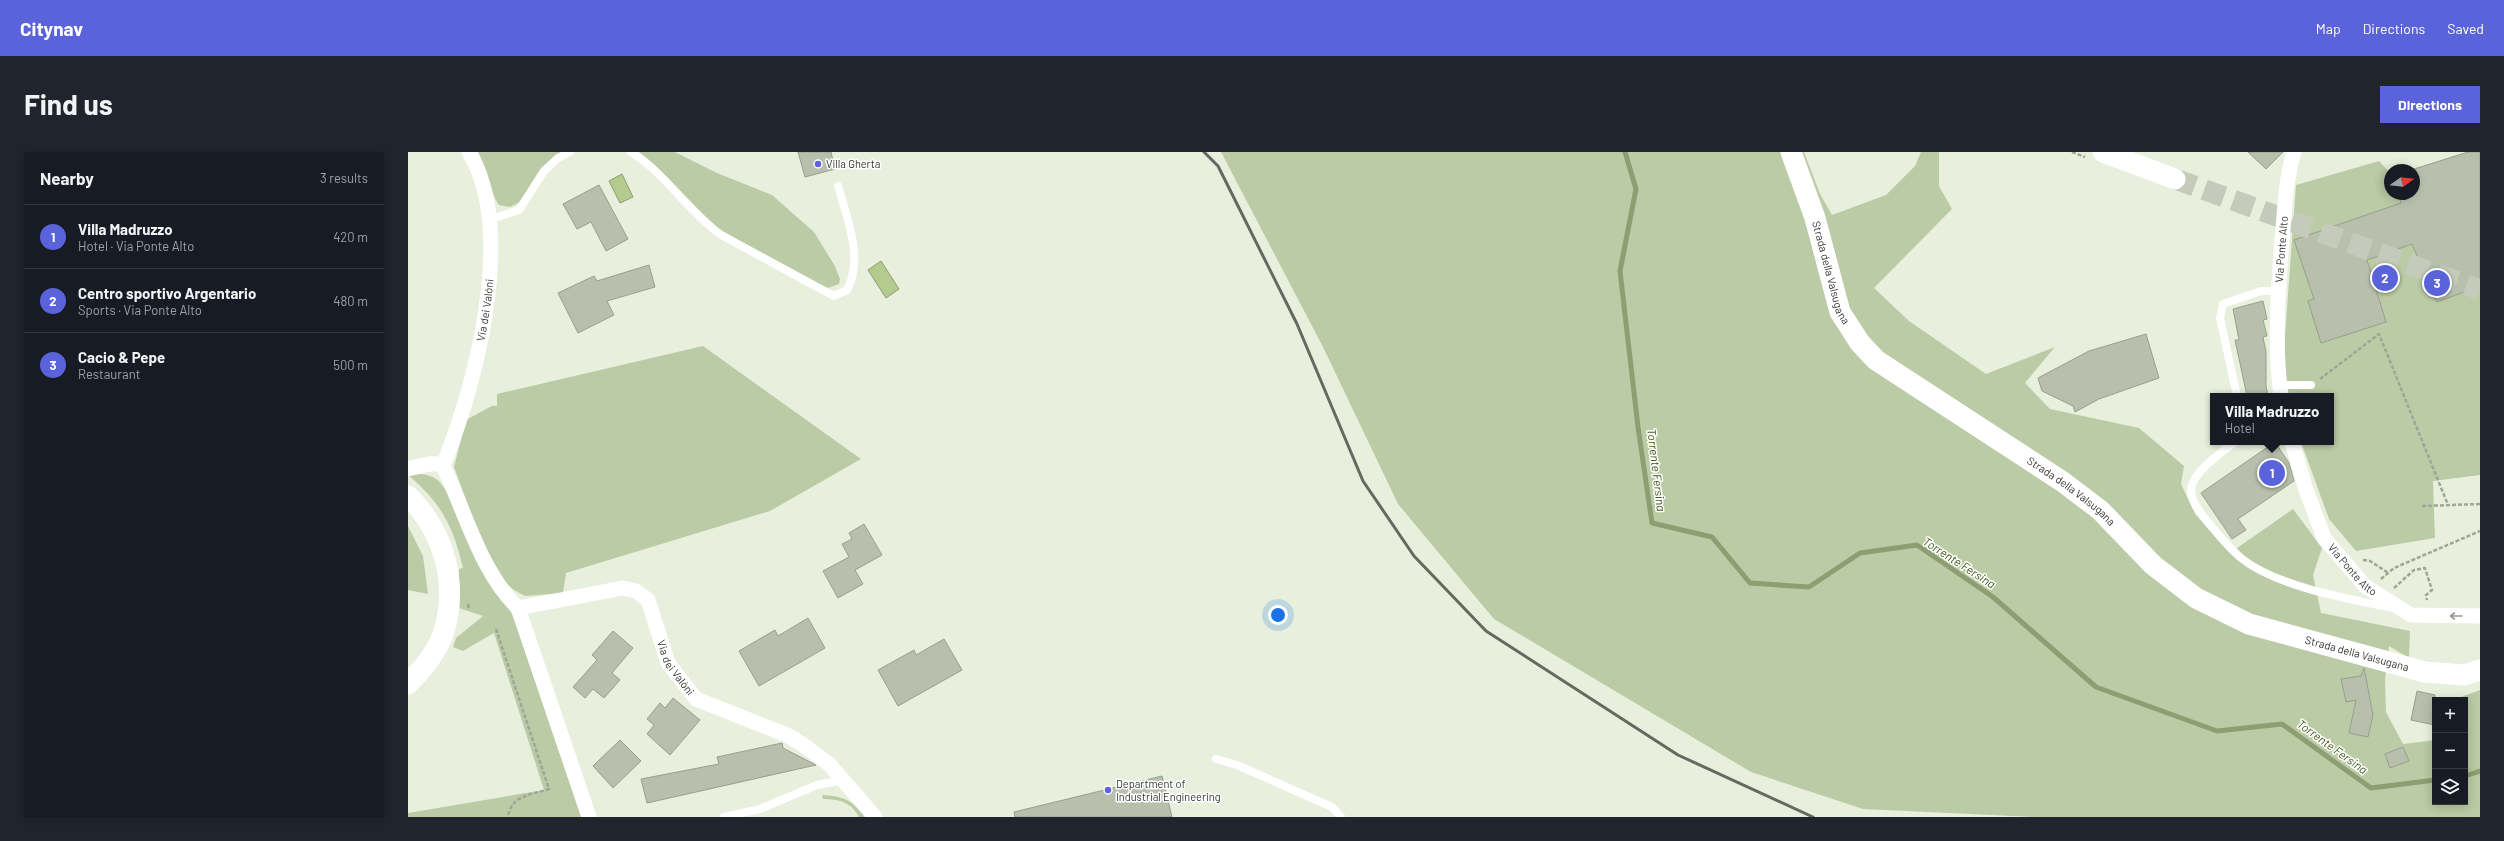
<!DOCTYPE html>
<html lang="en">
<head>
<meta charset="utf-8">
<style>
	:root { --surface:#171b24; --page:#20242c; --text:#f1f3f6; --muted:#9ea1a6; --line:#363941; --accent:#5a63da }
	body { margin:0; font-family:Barlow,sans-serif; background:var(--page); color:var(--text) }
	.controls { position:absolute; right:12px; bottom:12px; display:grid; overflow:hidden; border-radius:0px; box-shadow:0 2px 10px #0003 }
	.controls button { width:36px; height:36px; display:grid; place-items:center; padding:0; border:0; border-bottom:1px solid var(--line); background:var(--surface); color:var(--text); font:20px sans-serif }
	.compass { position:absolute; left:1976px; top:12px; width:36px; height:36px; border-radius:50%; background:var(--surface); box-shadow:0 2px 10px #0003; rotate:75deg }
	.you { position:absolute; left:870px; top:463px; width:14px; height:14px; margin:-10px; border:3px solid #fff; border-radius:50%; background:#1a73e8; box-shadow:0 0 0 6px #1a73e833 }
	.badge { display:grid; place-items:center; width:26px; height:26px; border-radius:50%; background:var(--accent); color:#fff; font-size:13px; font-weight:700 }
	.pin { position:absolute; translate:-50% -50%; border:2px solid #fff; box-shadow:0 1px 4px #0006 }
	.popup { position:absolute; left:1802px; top:241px; width:124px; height:52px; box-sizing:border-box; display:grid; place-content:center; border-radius:0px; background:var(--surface); filter:drop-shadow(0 1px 3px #0005); font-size:13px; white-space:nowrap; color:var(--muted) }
	.popup b { font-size:15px; color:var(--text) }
	.popup::after { content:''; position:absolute; left:50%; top:100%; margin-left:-8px; border:8px solid transparent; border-top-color:var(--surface) }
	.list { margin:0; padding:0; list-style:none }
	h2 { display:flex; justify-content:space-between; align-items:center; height:52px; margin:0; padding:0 16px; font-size:17px }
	h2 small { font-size:13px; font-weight:400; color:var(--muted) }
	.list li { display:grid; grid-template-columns:26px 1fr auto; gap:12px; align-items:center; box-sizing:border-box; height:64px; padding:0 16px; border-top:1px solid var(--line) }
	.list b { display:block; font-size:15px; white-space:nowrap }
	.list p { margin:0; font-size:13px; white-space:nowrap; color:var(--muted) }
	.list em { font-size:13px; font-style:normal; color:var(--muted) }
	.icon { flex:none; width:22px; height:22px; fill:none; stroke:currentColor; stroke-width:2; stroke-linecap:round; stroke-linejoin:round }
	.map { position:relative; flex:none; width:2072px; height:665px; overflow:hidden; border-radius:0px }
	header { display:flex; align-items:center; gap:24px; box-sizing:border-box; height:56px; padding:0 20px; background:var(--accent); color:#fff }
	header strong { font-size:19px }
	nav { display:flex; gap:22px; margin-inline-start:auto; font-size:14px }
	.intro { display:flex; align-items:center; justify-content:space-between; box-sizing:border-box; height:96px; padding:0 24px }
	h1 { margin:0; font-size:28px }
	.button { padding:10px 18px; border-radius:0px; background:var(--accent); color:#fff; font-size:14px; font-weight:700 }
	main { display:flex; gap:24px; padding:0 24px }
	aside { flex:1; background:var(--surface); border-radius:0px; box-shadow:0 2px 10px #0003 }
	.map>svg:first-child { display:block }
</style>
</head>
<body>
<header>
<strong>Citynav</strong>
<nav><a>Map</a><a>Directions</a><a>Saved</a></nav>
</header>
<div class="intro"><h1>Find us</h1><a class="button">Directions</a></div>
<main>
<aside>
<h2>Nearby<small>3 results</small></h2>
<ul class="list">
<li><span class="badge">1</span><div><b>Villa Madruzzo</b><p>Hotel · Via Ponte Alto</p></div><em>420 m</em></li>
<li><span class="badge">2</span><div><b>Centro sportivo Argentario</b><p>Sports · Via Ponte Alto</p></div><em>480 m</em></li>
<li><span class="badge">3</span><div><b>Cacio &amp; Pepe</b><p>Restaurant</p></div><em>500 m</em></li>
</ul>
</aside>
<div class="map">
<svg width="2072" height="665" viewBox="0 0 2072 665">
	<rect width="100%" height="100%" fill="#e8f0dd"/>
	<path fill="#bbcba5" d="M70 0H153C133 13 125 30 114 49L102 55 91 53C83 42 79 16 70 0Z
		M231 0H267L309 21 364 43 406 80 427 114 432 127 431 132 420 136 404 130 306 74Z
		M813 0H1396L1412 42 1424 63 1478 43 1507 14 1513 0H1531V34L1544 57 1466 136 1501 169 1578 222 1647 195 1617 231 1642 257 1731 276 1776 314 1773 332 1787 362 1822 401 1885 357 1914 396 1905 423 1913 461 2002 479 2001 506 1981 494 1977 528 1978 560 1995 592 2027 588V650H2057V548H2052L2053 545 2072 538V665H1627L1455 657 1343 620 1086 467 990 352 915 195Z
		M2060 0H2072V323L2025 329 2027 386 1948 399 1921 367 1893 290H1923V244H1881L1875 211 1888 33 1971 9 1982 21V42H2006V18H2003Z
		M295 194 453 307 362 359 158 421 155 441 117 444 106 438 97 430 74 391 46 315 58 268 84 254H89V242Z
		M13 322C19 323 24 324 28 327 46 340 68 406 80 429 87 442 98 451 105 463L174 665H0V661L136 638 86 481 55 499 45 495 48 486 75 464 51 456V417L55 416C45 373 33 351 0 323Z
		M0 374 15 404 20 442 0 438Z
		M414 643C434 644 445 648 457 665H451C443 650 431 647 415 647Z"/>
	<path fill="#b3cb8f" stroke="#8d9e72" d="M214 22 225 45 212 51 201 29Z
		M473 109 491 137 478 146 460 118Z"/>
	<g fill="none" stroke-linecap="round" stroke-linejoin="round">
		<path stroke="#8d9e72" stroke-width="5" d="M1217 0 1228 37 1212 119 1230 275 1244 371 1304 385 1342 431 1401 435 1452 401 1509 393 1585 445 1688 535 1809 579 1874 572 1963 636 2027 628
			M2057 624 2072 619"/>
	</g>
	<path fill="#b8c0ad" stroke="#979f8d" d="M390 0H423L427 17 397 25Z
		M1840 0H1875L1858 17Z
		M2060 0H2072V134L2029 150 2004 92 1959 108 1978 170 1913 191 1900 149 1906 147 1886 88 1993 51 1990 42H2006V18H2003Z
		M191 33 220 87 198 99 183 70 169 77 155 52Z
		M241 113 247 135 199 149 206 163 170 181 150 141 186 124 189 129Z
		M1855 149 1859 167 1855 168 1859 184 1855 185 1858 200V234L1860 244H1839L1827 188H1831L1825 157Z
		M1738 182 1751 226 1691 247 1667 260 1665 254 1634 239 1630 226 1681 199Z
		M1867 290 1881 311 1886 329 1830 367 1838 378 1824 387 1793 341Z
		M456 372 474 403 447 418 455 432 430 446 415 419 441 405 434 392 444 387 441 381Z
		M400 466 417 496 351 534 331 499 367 478 370 484Z
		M205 479 225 496 204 521 212 528 196 546 185 537 177 546 165 535 189 508 184 503Z
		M536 487 554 518 490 554 470 518 506 498 508 503Z
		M1956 516 1965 563 1960 585 1941 581 1948 548 1938 550 1933 527 1953 524Z
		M2009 539 2027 543V573L2003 568Z
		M265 546 292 568 262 603 239 582 246 573 239 567 252 551 257 556Z
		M212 588 233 609 205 636 185 614Z
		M374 591 375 596 408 613 239 651 233 627 311 612 309 605Z
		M1995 595 2001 609 1982 616 1977 602Z
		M754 624 764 665H607L606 660Z"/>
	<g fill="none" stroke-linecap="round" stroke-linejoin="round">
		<path stroke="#c4cbba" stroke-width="21" stroke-dasharray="21 10" stroke-linecap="butt" d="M1767 27 2072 138"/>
		<path stroke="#9fa597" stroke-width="2.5" stroke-dasharray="4 2" stroke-linecap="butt" d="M1664 0 1677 5
			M1912 227 1971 182 2040 353
			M2014 354 2072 352
			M1955 408 1962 409 1979 420
			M1973 427 1986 416 2072 379
			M1986 436 2006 418 2017 416 2024 438 2018 443 2019 448
			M60 456 61 450
			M88 477 141 637C123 643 103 643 100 665"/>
		<path stroke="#fff" stroke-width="8" d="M223 0C255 19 281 60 313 83L426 144 439 138C456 107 439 66 430 34
			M83 67 111 58 136 19 150 6 162 0
			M1871 233H1903
			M1829 244 1812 166 1815 152 1853 139H1871
			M1827 290C1813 301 1790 316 1784 333 1780 345 1791 359 1798 368 1809 381 1820 395 1833 406 1869 435 1941 447 1985 456
			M808 607 829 613 924 655 933 665
			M316 665 352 657 409 633 436 628"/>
		<g stroke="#fff" stroke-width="15">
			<path id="s1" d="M1873 244C1866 192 1870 140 1874 88 1877 58 1877 29 1886 0"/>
			<path id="s2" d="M1884 290 1898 338 1916 386 1957 434 2003 463 2072 464"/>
			<path id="s3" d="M35 314C67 233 109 80 61 0"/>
			<path d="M0 317C10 315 27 308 35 314 58 361 72 419 110 456L181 665"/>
			<path id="s4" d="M110 456 215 436 228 439 240 448 260 511 288 547 379 583 394 592 421 612 467 665"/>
		</g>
		<g stroke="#fff" stroke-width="21">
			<path id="s5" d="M1383 0 1407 66 1432 160 1452 191 1468 208 1655 330 1692 358 1745 413 1788 446 1841 472 2017 520 2056 523 2072 518"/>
			<path d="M1695 0 1767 27"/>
			<path d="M0 344C37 380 51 434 35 482 28 502 14 518 0 532"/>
		</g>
		<path stroke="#65695f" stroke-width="3" d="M796 0 810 14 889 172 955 329 1006 404 1078 479 1270 603 1405 665"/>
	</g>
	<defs><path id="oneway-shaft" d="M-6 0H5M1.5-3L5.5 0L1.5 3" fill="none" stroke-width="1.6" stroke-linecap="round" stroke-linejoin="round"/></defs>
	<use stroke="#999a97" href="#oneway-shaft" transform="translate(2048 464) rotate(-180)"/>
	<g fill="#5a63da" stroke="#fff" stroke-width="1.5">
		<circle cx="410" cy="12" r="4"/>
		<circle cx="700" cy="638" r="4"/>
	</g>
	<g text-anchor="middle" stroke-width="3" stroke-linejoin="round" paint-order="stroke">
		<g font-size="11" fill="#33362f" stroke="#fff" text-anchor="start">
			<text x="418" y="16">Villa Gherta</text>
			<text x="708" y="636">Department of<tspan x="708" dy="13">Industrial Engineering</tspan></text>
		</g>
		<g font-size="11" fill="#33362f" stroke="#fff">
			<text dy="4" stroke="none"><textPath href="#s1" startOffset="147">Via Ponte Alto</textPath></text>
			<text dy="4" stroke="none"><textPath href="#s5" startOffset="127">Strada della Valsugana</textPath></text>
			<text dy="4" stroke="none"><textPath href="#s3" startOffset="162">Via dei Valóni</textPath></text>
			<text dy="4" stroke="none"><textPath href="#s5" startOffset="463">Strada della Valsugana</textPath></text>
			<text dy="4" stroke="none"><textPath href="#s2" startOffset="144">Via Ponte Alto</textPath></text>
			<text dy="4" stroke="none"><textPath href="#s5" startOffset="799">Strada della Valsugana</textPath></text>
			<text dy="4" stroke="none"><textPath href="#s4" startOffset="209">Via dei Valóni</textPath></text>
		</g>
		<g font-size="12" font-style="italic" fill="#455a1b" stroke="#fff">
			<text transform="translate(1248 318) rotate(83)" y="4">Torrente Fersina</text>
			<text transform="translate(1551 411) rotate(33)" y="4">Torrente Fersina</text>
			<text transform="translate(1924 595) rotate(36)" y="4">Torrente Fersina</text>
		</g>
	</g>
</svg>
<div class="controls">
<button>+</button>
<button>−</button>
<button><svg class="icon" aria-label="layers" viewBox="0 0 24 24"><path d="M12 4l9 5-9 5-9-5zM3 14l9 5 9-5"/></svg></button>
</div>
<svg class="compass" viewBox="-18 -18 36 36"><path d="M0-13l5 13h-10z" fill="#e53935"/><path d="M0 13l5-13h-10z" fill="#9ea1a6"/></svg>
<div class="you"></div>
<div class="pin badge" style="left:1864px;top:321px">1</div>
<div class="popup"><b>Villa Madruzzo</b>Hotel</div>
<div class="pin badge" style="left:1977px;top:126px">2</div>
<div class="pin badge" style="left:2029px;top:131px">3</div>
</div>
</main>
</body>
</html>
